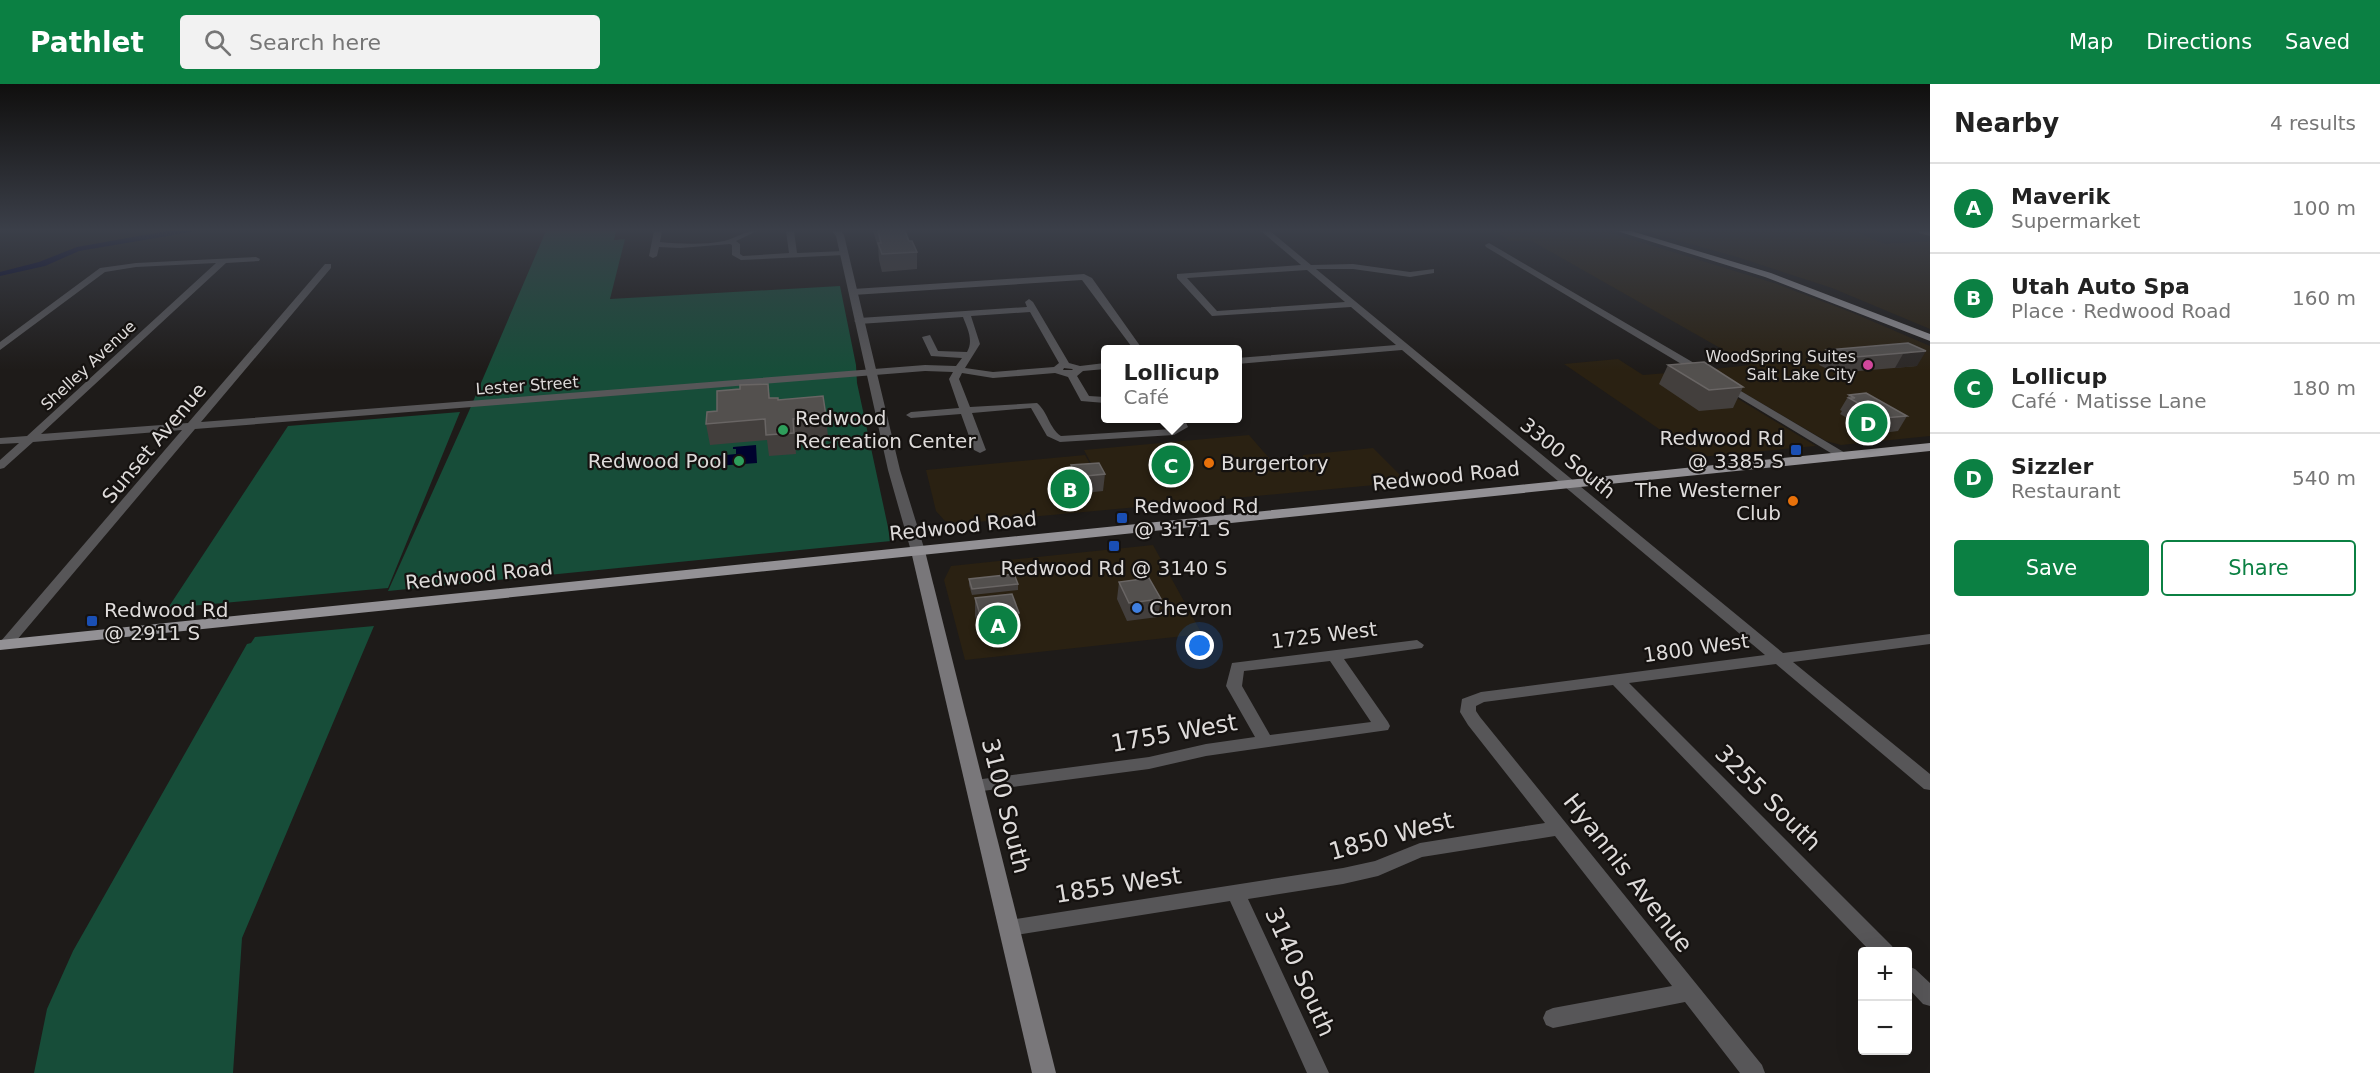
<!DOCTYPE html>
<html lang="en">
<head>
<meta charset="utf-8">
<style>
	:root { --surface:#fff; --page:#f2f2f2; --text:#222; --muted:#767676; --line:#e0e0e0; --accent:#0b8043 }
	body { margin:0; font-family:"DejaVu Sans",sans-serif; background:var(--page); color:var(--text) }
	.controls { position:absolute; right:18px; bottom:18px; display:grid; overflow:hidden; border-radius:6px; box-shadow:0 6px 24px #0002 }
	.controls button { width:54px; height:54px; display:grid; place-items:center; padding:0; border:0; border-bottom:2px solid var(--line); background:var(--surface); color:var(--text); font:30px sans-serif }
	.you { position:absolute; left:1200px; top:562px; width:21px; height:21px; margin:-15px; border:4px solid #fff; border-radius:50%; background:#1a73e8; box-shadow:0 0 0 9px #1a73e833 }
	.badge { display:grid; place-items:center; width:39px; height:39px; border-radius:50%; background:var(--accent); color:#fff; font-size:20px; font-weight:700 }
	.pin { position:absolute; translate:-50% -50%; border:3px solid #fff; box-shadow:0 2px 6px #0006 }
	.popup { position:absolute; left:1101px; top:261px; width:141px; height:78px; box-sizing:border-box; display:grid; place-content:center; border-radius:6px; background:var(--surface); filter:drop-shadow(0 2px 4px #0005); font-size:20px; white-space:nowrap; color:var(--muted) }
	.popup b { font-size:22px; color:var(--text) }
	.popup::after { content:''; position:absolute; left:50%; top:100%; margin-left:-12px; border:12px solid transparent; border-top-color:var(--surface) }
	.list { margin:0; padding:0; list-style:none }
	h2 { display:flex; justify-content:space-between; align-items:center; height:78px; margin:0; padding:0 24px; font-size:26px }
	h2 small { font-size:20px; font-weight:400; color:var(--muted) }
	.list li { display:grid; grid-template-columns:39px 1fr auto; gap:18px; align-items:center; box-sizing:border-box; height:90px; padding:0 24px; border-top:2px solid var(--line) }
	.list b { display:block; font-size:22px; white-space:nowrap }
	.list p { margin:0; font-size:20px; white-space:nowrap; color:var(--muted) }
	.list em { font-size:20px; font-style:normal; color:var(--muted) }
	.actions { display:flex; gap:12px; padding:18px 24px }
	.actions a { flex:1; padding:14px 0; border:2px solid var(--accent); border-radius:6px; text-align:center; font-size:21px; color:var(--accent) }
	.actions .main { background:var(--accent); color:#fff }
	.icon { flex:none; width:33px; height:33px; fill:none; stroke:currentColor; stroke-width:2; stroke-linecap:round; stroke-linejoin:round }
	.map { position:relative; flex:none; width:1930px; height:989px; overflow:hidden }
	header { display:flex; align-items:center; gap:36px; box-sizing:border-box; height:84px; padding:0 30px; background:var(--accent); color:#fff }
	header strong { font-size:28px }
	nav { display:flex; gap:33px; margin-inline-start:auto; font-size:21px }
	.search { width:420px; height:54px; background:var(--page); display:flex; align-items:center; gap:15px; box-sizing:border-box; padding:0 21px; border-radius:6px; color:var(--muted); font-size:22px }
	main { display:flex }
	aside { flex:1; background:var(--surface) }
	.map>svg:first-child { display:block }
</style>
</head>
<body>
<header>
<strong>Pathlet</strong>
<div class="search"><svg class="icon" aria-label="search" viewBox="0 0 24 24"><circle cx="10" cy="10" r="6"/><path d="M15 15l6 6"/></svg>Search here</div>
<nav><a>Map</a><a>Directions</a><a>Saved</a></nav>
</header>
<main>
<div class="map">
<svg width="1930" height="989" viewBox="0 0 1930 989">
	<rect width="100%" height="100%" fill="#1e1b19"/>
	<path fill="#2a2112" d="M1495 147H1603L1621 152 1777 200 1853 229 1930 262V352L1841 361 1826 357 1705 286 1750 281 1530 156 1510 157Z
		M1645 147H1854L1885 160 1930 157V245L1832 204 1737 173Z
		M1618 275 1643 291 1692 287 1816 362 1700 373 1564 280Z
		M1249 351 1275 381 1301 379 1303 371 1373 364 1407 398 955 440 945 437 936 427 926 386 1085 371 1106 408 1084 366Z
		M1153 461 1202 550 965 576 944 496 951 482Z"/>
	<path fill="#174d39" d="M546 147H616L614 156 625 155 610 215 840 202 856 281 857 299 891 457 388 507 469 327Z
		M460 328 388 504 168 524 288 342Z
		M374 542 242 854 233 989H34L47 925 73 867 247 560 251 559 255 553Z"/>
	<path fill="#00022e" d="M756 361 757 379 716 382V372L736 370V365H733V363Z"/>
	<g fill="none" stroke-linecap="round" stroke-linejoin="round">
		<path fill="#00022e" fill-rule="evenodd" d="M167 147H197L79 167 45 182 0 192V188L39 178 77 163Z"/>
		<path fill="#575658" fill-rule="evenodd" d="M654 147H662L660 158C680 160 704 161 724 157 736 154 744 147 757 147L736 157 740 160V170L743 172 789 169 786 147H794L797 169 844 167 848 169 844 171 741 176 732 171V161L730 160 680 164 659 163 657 172 653 174 649 172Z
			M1261 147H1270L1311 181 1353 180 1410 188 1434 185V189L1410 193 1353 185H1316L1783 569 1930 550V560L1793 578 1930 690V706L1924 705 1776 580 1629 599 1892 862 1895 868H1871L1613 601 1484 618 1476 622V627L1480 633 1762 981 1765 989H1740L1685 918 1553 944 1546 941 1543 934 1546 927 1553 924 1672 902 1555 752 1422 773 1378 792 1343 800 1248 815 1329 989H1307L1230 817 1009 852 1002 850 999 844 1002 838 1009 836 1343 784 1375 777 1420 759 1545 739 1468 641 1460 628 1462 615 1481 608 1765 571 1402 266 1237 280V274L1396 261 1351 223 1212 232 1177 194V190L1301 181ZM1307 186 1345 218 1217 227 1187 194Z
			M1918 147H1930V152L1919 149Z
			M1489 159 1706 286 1707 288 1702 291 1698 290 1486 163 1485 161Z
			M256 173 260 175 259 177 226 179 41 350 188 339 325 180H331V184L201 338 925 281 956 282 962 274 931 272 922 253 930 251 938 267 967 268C974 256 967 244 963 233L859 240 854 237 859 234 1027 223 1025 218 1029 215 1033 218 1069 279 1080 282 1105 279V285L1083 287 1077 292 1089 312 1105 313V319L1081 317 1068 293 1055 289 993 294 962 289 959 295 970 323 1037 319C1048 328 1049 344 1061 352L1172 345 1177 342 1173 334H1184L1188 343 1174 351 1060 358 1047 352 1031 324 972 329 986 366 980 369 974 366 961 330 911 334 906 331 911 328 959 324 949 295 953 288 925 287 195 345 11 563H1V557L182 346 33 358 4 384 0 385V376L19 359 0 360V354L27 352 216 179 136 183 105 188 0 266V258L100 184 136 179ZM1030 228 1059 279 1054 283 993 288 965 284 980 260 971 232ZM1064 284 1072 285 1073 286H1063Z
			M1084 190 1092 194 1143 266H1134L1082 196 853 211 849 208 853 205Z
			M1724 297 1847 370 1849 372 1843 375 1839 374 1720 302V298Z
			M1417 556 1424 561 1422 564 1344 575 1388 638 1390 642 1388 646 1206 672 1149 685 975 708 969 707 966 702 969 697 975 696 1149 673 1206 660 1255 653 1226 602 1232 579ZM1330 577 1371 638 1270 651 1242 602 1244 587Z
			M1908 882 1915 885 1930 899V922L1923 920 1908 904Z"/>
		<path fill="#575658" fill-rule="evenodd" d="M832 147H841L844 151 900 386 925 467 923 470H913L911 467 888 386 836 152Z"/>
		<path fill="#79777a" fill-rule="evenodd" d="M918 463 925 467 1056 989H1032L911 467Z"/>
		<path fill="#939195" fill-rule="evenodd" d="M1617 147H1631L1771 189 1930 250V257L1765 193Z
			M1930 359V367L0 566V556Z"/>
	</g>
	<path fill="#433f3d" d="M873 147H905L909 157 917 168V185L882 188 879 176 878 163Z
		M1908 259 1917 282 1836 289 1819 281 1827 266Z
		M1668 281 1743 303 1733 324 1699 327 1659 300Z
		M768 300 770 314 778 316 826 332 828 353 795 356 796 370 769 372 767 356 710 361 706 340 717 327Z
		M1849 311 1907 332 1898 347 1875 350 1840 330 1842 327 1840 326Z
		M1071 381 1105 390 1103 407 1075 410 1070 398Z
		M969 495 1018 500V506L972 511 969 501Z
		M1119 498 1161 515 1158 533 1127 537 1117 515Z
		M975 514 1019 529 1018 547 981 552 975 532Z"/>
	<path fill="#2d2927" d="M1926 267 1917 282 1895 284 1903 270Z"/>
	<path fill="#53504e" stroke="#696564" stroke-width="1.5" d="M878 147H905L909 157H912L917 168 882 170 878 159H881Z
		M1908 259 1926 267 1844 274 1827 266Z
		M1704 278 1743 303 1709 306 1668 281Z
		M768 300 769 314H778V316L823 312 826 332 793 335 794 349 766 351 765 335 706 340 707 328 717 327V307L740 305V301Z
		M1866 309 1907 332 1884 334 1849 314H1855L1849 311Z
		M1099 379 1105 390 1076 393 1071 381Z
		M1014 490 1018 500 972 505 969 495Z
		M1149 494 1161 515 1129 519 1119 498Z
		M1012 510 1019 529 981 534 975 514Z"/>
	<linearGradient id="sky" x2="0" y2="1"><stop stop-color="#100f0e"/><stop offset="0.51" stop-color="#3b3f49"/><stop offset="1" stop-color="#3b3f49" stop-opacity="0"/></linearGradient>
	<rect width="1930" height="286" fill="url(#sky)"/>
	<circle fill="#d1479c" stroke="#151210" stroke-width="2" cx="1868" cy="281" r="6"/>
	<g fill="#2e9e5b" stroke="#151210" stroke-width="2">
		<circle cx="783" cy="346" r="6"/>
		<circle cx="739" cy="377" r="6"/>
	</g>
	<g fill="#1a4fb4" stroke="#151210" stroke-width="2">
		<rect x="1790" y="360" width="12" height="12" rx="3"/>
		<rect x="1116" y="428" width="12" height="12" rx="3"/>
		<rect x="1108" y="456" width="12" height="12" rx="3"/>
		<rect x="86" y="531" width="12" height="12" rx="3"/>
	</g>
	<g fill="#e8710a" stroke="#151210" stroke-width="2">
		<circle cx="1209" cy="379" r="6"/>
		<circle cx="1793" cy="417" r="6"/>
	</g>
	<circle fill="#3f7fe0" stroke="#151210" stroke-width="2" cx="1137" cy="524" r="6"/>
	<g text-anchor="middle" stroke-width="4.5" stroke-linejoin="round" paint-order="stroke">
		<g font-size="16" fill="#dedbda" stroke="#151210" text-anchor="end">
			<text x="1856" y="278">WoodSpring Suites<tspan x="1856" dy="18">Salt Lake City</tspan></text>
		</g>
		<g font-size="16" fill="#dedbda" stroke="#151210">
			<text transform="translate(88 281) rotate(-43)" y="6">Shelley Avenue</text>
			<text transform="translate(527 301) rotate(-4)" y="6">Lester Street</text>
		</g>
		<g font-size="20" fill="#dedbda" stroke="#151210" text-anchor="start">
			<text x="795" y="341">Redwood<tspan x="795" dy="23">Recreation Center</tspan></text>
			<text x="1784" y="361" text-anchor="end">Redwood Rd<tspan x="1784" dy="23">@ 3385 S</tspan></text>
			<text x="727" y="384" text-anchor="end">Redwood Pool</text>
			<text x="1221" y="386">Burgertory</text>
			<text x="1781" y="413" text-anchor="end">The Westerner<tspan x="1781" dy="23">Club</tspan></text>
			<text x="1134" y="429">Redwood Rd<tspan x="1134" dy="23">@ 3171 S</tspan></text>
			<text x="1114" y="491" text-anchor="middle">Redwood Rd @ 3140 S</text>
			<text x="1149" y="531">Chevron</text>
			<text x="104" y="533">Redwood Rd<tspan x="104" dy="23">@ 2911 S</tspan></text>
		</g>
		<g font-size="20" fill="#dedbda" stroke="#151210">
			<text transform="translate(154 359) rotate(-50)" y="7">Sunset Avenue</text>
			<text transform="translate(1568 374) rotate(39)" y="7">3300 South</text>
			<text transform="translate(1446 392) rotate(-6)" y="7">Redwood Road</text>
			<text transform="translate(963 442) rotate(-6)" y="7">Redwood Road</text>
			<text transform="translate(479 491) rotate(-6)" y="7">Redwood Road</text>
			<text transform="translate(1324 551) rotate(-7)" y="7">1725 West</text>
			<text transform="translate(1696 564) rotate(-8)" y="7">1800 West</text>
		</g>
		<g font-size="24" fill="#dedbda" stroke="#151210">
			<text transform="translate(1174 649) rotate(-10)" y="8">1755 West</text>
			<text transform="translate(1768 714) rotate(45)" y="8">3255 South</text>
			<text transform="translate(1006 722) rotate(76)" y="8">3100 South</text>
			<text transform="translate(1391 752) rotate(-15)" y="8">1850 West</text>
			<text transform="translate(1628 789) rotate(52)" y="8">Hyannis Avenue</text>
			<text transform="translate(1118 801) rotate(-9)" y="8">1855 West</text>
			<text transform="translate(1300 888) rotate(66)" y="8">3140 South</text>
		</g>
	</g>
</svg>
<div class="controls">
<button>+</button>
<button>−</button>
</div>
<div class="you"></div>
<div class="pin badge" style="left:998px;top:541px">A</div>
<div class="pin badge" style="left:1070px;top:405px">B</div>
<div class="pin badge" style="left:1171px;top:381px">C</div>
<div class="popup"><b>Lollicup</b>Café</div>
<div class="pin badge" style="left:1868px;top:339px">D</div>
</div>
<aside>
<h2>Nearby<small>4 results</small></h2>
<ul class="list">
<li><span class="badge">A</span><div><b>Maverik</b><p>Supermarket</p></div><em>100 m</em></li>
<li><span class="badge">B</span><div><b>Utah Auto Spa</b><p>Place · Redwood Road</p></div><em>160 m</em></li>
<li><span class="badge">C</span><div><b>Lollicup</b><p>Café · Matisse Lane</p></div><em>180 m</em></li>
<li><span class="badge">D</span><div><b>Sizzler</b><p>Restaurant</p></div><em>540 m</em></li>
</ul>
<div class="actions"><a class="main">Save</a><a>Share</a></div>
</aside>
</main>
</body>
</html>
